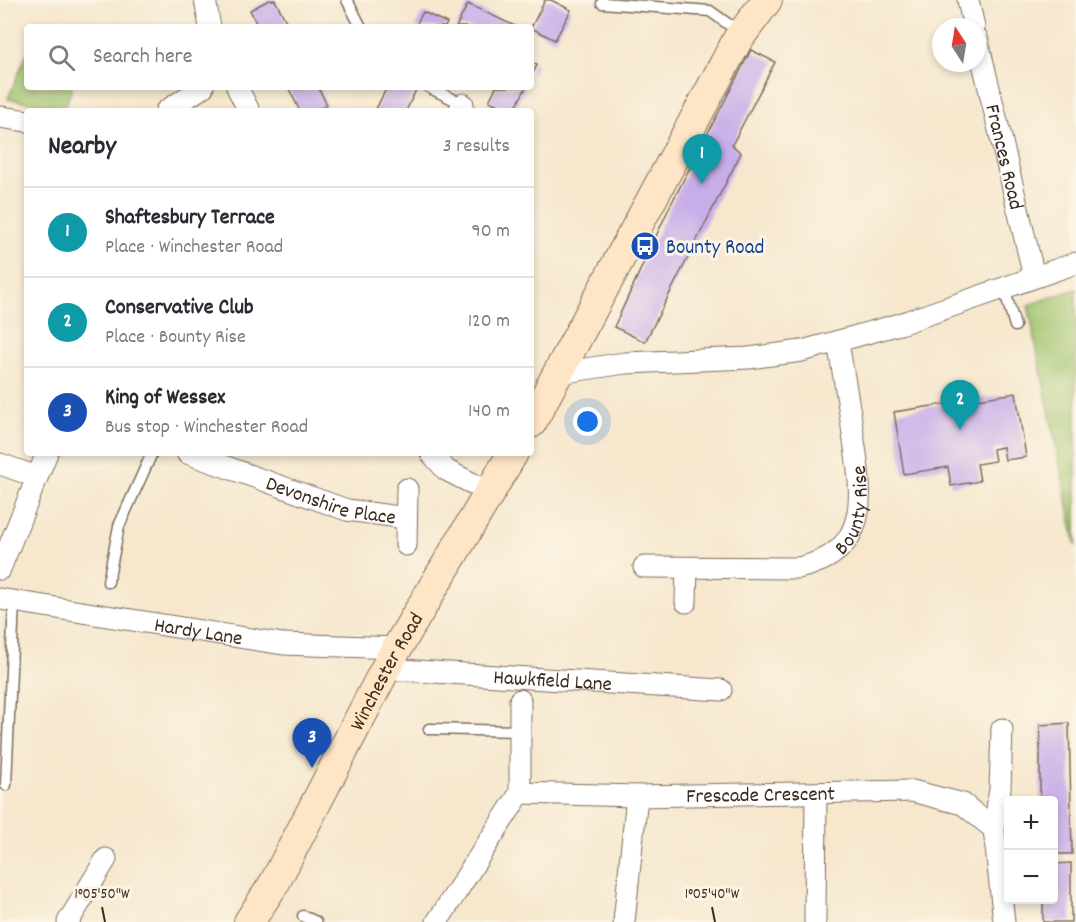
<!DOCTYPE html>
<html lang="en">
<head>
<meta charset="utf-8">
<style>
	:root { --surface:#fff; --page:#f2f2f3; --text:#2b2b33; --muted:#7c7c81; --line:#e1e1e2; --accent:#db2777 }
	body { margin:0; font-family:Dekko,sans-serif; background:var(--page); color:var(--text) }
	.controls { position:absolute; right:18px; bottom:18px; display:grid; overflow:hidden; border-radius:6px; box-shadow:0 3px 9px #0003 }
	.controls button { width:54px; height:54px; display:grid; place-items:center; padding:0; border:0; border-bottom:2px solid var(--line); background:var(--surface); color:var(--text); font:30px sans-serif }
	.compass { position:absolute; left:932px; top:18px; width:54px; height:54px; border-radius:50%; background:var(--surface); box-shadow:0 3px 9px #0003; rotate:348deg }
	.you { position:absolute; left:588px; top:422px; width:21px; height:21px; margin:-15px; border:4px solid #fff; border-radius:50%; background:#1a73e8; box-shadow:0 0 0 9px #1a73e833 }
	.badge { display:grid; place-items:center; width:39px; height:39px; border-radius:50%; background:var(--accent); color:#fff; font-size:20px; font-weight:700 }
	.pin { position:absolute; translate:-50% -50px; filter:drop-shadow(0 2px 3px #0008) }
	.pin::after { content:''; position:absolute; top:32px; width:21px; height:18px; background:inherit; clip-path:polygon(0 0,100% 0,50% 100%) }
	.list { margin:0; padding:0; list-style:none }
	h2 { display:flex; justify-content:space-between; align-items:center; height:78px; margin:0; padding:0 24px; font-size:26px }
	h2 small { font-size:20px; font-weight:400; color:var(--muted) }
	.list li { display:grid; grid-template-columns:39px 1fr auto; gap:18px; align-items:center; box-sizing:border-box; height:90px; padding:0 24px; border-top:2px solid var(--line) }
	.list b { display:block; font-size:22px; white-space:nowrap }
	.list p { margin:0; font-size:20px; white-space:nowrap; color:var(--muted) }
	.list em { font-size:20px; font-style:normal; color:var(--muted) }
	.icon { flex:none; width:33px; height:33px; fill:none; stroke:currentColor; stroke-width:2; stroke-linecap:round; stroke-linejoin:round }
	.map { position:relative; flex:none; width:1076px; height:922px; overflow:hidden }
	.search { position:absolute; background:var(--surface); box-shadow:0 3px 9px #0003; left:24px; top:24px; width:510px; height:66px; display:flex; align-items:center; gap:15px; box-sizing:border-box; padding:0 21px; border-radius:6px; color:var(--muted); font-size:22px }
	.panel { position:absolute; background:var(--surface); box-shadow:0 3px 9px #0003; left:24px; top:108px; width:510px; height:348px; border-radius:6px }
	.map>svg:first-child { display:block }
</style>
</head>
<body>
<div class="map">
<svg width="1076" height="922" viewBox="0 0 1076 922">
	<rect width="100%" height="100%" fill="#fcf5e5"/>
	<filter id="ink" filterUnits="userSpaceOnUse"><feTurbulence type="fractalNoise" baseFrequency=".0167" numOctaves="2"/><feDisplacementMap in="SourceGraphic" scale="12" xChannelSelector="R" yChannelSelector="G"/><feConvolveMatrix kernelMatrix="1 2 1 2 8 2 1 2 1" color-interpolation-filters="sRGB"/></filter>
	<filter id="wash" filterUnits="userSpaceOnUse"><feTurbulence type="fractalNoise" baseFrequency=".008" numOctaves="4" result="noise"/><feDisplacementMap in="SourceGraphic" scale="24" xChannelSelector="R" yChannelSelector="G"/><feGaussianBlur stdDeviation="1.35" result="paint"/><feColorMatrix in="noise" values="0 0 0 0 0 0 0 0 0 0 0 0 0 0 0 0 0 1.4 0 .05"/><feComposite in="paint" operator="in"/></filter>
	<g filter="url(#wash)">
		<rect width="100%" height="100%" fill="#f6e7cd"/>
		<path fill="#9fc26c" stroke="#6d7645" stroke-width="1.5" d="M27 53V87H72L65 108 8 99Z
			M1076 289V546L1028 305Z"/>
		<g id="blocks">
			<path fill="#c8aee9" d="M269 0H275L289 27H258L250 10Z
				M545 0H551L571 10 555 40 531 28Z
				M468 4 517 27H456Z
				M423 12 447 23 445 27H415Z
				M751 50 775 62 732 145 741 153 645 342 614 327 670 206Z
				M531 62 537 65 531 77Z
				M288 87H318L327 105 315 111H300Z
				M387 87H409L416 90 406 111H375Z
				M496 87H526L514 111 489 101Z
				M1016 393 1026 457 1005 460 1003 447 993 449 995 461 977 464 980 481 951 486 948 467 904 474 894 412Z
				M1069 723 1072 854H1054V800H1040V725Z
				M1071 863V922H1043V900H1054V864Z"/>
		</g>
	</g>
	<g filter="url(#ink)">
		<use href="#blocks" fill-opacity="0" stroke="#7c6c5b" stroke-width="1.5"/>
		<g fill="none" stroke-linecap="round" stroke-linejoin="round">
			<g stroke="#7c6c5b" stroke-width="13">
				<path id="lane" d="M347 0 361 27
					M602 3 710 11 728 24 743 30
					M428 87 463 104
					M1004 288 1015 326
					M108 582 119 526 152 453
					M429 729 520 731
					M6 785 14 602
					M303 916 316 922"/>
			</g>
			<g stroke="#7c6c5b" stroke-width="23">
				<g id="street">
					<path d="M205 0 210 27"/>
					<path d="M968 0 974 27"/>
					<path id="s1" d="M977 38 1034 276"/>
					<path d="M237 87 249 111"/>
					<path d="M166 111 203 87"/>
					<path d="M459 111 463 104"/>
					<path d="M0 117 27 121"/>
					<path d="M559 373 625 363 749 358 802 351 900 324 1076 263"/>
					<path id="s2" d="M187 453 347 510 406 518"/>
					<path d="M431 453 446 470 489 492"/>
					<path d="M0 464 37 477"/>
					<path d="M406 545 407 489"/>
					<path id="s3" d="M644 567 798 568C873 552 862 493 853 434 849 404 843 373 838 342"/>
					<path d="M0 569 47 453"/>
					<path id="s4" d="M0 599 283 644 397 648"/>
					<path d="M686 602 687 568"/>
					<path id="s5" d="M385 669 721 690"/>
					<path d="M520 793V700"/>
					<path d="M994 829 1000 789 1002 729"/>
					<path d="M68 922 106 859"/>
					<path id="s6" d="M437 922 520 793 637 796 912 791 963 804 994 829 1004 922"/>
					<path d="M624 922 637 796"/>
					<path d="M815 922 816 794"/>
				</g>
			</g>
			<g stroke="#7c6c5b" stroke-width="32">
				<g id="secondary">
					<path d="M531 423 738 39 767 0"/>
					<path id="s7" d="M249 922 275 882 390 660 513 453"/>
				</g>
			</g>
			<use href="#lane" stroke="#fff" stroke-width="10"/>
			<use href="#street" stroke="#fff" stroke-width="21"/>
			<use href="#secondary" stroke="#fee5c5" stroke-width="30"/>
		</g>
	</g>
	<path fill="none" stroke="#3b2a1e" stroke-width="2" d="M102 907 105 922M712 907 715 922"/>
	<defs>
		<g id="bus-disc" transform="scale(1.5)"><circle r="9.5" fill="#1a4fb4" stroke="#fcf5e5"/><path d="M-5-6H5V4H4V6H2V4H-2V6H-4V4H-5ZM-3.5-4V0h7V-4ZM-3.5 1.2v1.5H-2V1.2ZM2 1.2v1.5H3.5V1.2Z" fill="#fff"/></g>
	</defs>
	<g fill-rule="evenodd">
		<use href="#bus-disc" x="645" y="246"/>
	</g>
	<g text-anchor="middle" stroke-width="6" stroke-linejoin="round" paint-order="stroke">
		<g font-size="21" fill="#3b2a1e" stroke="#fcf5e5">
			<text dy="7" stroke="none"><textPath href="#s1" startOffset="122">Frances Road</textPath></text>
			<text dy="7" stroke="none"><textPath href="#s2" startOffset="152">Devonshire Place</textPath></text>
			<text dy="7" stroke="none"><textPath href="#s3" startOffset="243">Bounty Rise</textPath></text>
			<text dy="7" stroke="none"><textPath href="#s4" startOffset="201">Hardy Lane</textPath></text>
			<text dy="7" stroke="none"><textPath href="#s7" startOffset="286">Winchester Road</textPath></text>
			<text dy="7" stroke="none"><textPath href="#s5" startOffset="168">Hawkfield Lane</textPath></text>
			<text dy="7" stroke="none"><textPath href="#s6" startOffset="394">Frescade Crescent</textPath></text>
		</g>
		<g font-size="21" fill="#164399" stroke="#fcf5e5" text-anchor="start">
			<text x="666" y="253">Bounty Road</text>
		</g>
	</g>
	<g font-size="15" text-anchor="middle" fill="#3b2a1e" stroke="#fcf5e5" stroke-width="6" stroke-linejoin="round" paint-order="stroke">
		<text x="102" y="898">1°05'50"W</text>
		<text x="712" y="898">1°05'40"W</text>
	</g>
</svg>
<div class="controls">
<button>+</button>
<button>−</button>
</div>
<svg class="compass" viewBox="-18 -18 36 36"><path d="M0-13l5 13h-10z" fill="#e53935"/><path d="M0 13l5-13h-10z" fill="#7c7c81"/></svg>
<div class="you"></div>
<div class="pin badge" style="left:702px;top:184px;background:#0f9aa8">1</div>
<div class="pin badge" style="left:960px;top:430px;background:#0f9aa8">2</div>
<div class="pin badge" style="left:312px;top:768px;background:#1a4fb4">3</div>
<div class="search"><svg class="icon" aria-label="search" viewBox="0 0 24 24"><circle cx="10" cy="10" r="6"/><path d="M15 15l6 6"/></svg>Search here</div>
<section class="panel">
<h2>Nearby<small>3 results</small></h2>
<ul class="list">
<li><span class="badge" style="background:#0f9aa8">1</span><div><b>Shaftesbury Terrace</b><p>Place · Winchester Road</p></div><em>90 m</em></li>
<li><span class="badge" style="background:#0f9aa8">2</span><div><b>Conservative Club</b><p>Place · Bounty Rise</p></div><em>120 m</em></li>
<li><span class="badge" style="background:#1a4fb4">3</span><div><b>King of Wessex</b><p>Bus stop · Winchester Road</p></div><em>140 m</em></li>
</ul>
</section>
</div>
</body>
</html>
